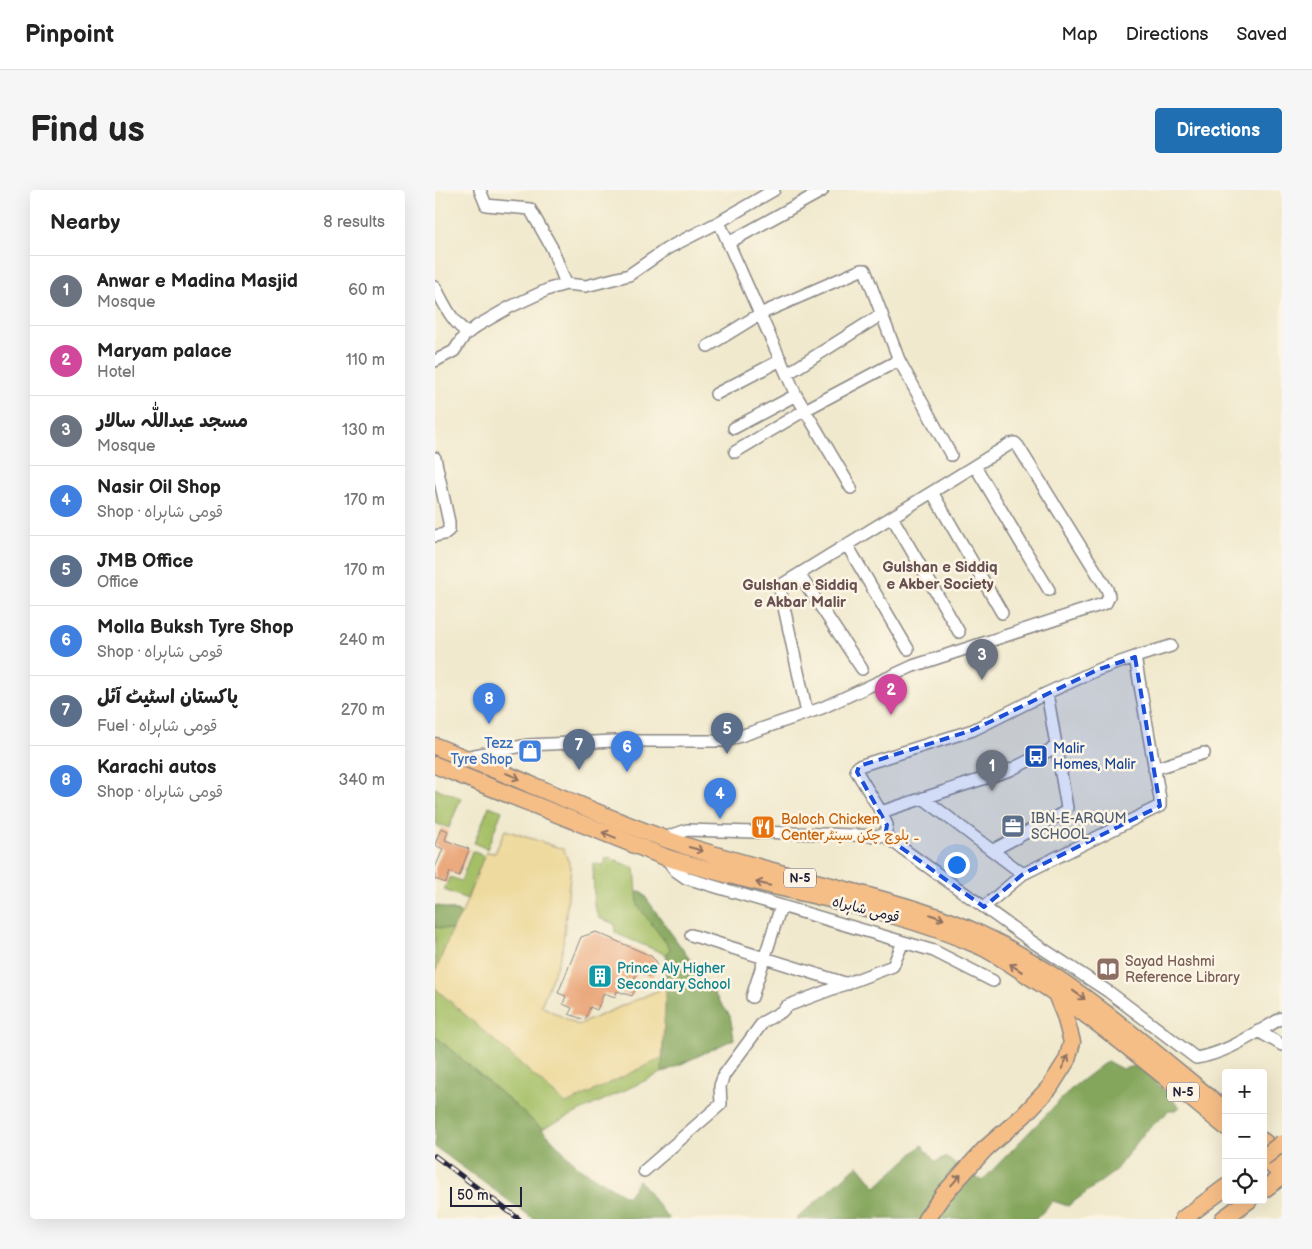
<!DOCTYPE html>
<html lang="en">
<head>
<meta charset="utf-8">
<style>
	:root { --surface:#fff; --page:#f6f6f6; --text:#222; --muted:#767676; --line:#e0e0e0; --accent:#1f6fb2 }
	body { margin:0; font-family:"Balsamiq Sans","Playpen Sans Arabic",sans-serif; background:var(--page); color:var(--text) }
	.controls { position:absolute; right:15px; bottom:15px; display:grid; overflow:hidden; border-radius:5px; box-shadow:0 5px 20px #0002 }
	.controls button { width:45px; height:45px; display:grid; place-items:center; padding:0; border:0; border-bottom:1px solid var(--line); background:var(--surface); color:var(--text); font:25px sans-serif }
	.scale { position:absolute; left:15px; bottom:12px; width:72px; box-sizing:border-box; padding-left:5px; border:2px solid #22223b; border-top:0; font-size:14px; line-height:18px; white-space:nowrap; color:#22223b; -webkit-text-stroke:4px #fcf5e5; paint-order:stroke }
	.you { position:absolute; left:521px; top:674px; width:18px; height:18px; margin:-12px; border:4px solid #fff; border-radius:50%; background:#1a73e8; box-shadow:0 0 0 8px #1a73e833 }
	.badge { display:grid; place-items:center; width:32px; height:32px; border-radius:50%; background:var(--accent); color:#fff; font-size:16px; font-weight:700 }
	.pin { position:absolute; translate:-50% -41px; filter:drop-shadow(0 1px 2px #0008) }
	.pin::after { content:''; position:absolute; top:26px; width:18px; height:15px; background:inherit; clip-path:polygon(0 0,100% 0,50% 100%) }
	.list { margin:0; padding:0; list-style:none }
	h2 { display:flex; justify-content:space-between; align-items:center; height:65px; margin:0; padding:0 20px; font-size:21px }
	h2 small { font-size:16px; font-weight:400; color:var(--muted) }
	.list li { display:grid; grid-template-columns:32px 1fr auto; gap:15px; align-items:center; box-sizing:border-box; height:70px; padding:0 20px; border-top:1px solid var(--line) }
	.list b { display:block; font-size:19px; white-space:nowrap }
	.list p { margin:0; font-size:16px; white-space:nowrap; color:var(--muted) }
	.list em { font-size:16px; font-style:normal; color:var(--muted) }
	.icon { flex:none; width:28px; height:28px; fill:none; stroke:currentColor; stroke-width:2; stroke-linecap:round; stroke-linejoin:round }
	.map { position:relative; flex:none; width:847px; height:1029px; overflow:hidden; border-radius:5px }
	header { display:flex; align-items:center; gap:30px; box-sizing:border-box; height:70px; padding:0 25px; background:var(--surface); border-bottom:1px solid var(--line) }
	header strong { font-size:24px }
	nav { display:flex; gap:28px; margin-inline-start:auto; font-size:18px }
	.intro { display:flex; align-items:center; justify-content:space-between; box-sizing:border-box; height:120px; padding:0 30px }
	h1 { margin:0; font-size:35px }
	.button { padding:12px 22px; border-radius:5px; background:var(--accent); color:#fff; font-size:18px; font-weight:700 }
	main { display:flex; gap:30px; padding:0 30px }
	aside { flex:1; background:var(--surface); border-radius:5px; box-shadow:0 5px 20px #0002 }
	.map>svg:first-child { display:block }
</style>
</head>
<body>
<header>
<strong>Pinpoint</strong>
<nav><a>Map</a><a>Directions</a><a>Saved</a></nav>
</header>
<div class="intro"><h1>Find us</h1><a class="button">Directions</a></div>
<main>
<aside>
<h2>Nearby<small>8 results</small></h2>
<ul class="list">
<li><span class="badge" style="background:#6b7280">1</span><div><b>Anwar e Madina Masjid</b><p>Mosque</p></div><em>60 m</em></li>
<li><span class="badge" style="background:#d1479c">2</span><div><b>Maryam palace</b><p>Hotel</p></div><em>110 m</em></li>
<li><span class="badge" style="background:#6b7280">3</span><div><b>مسجد عبداللّٰہ سالار</b><p>Mosque</p></div><em>130 m</em></li>
<li><span class="badge" style="background:#3f7fe0">4</span><div><b>Nasir Oil Shop</b><p>Shop · قومی شاہراہ</p></div><em>170 m</em></li>
<li><span class="badge" style="background:#5c6f8a">5</span><div><b>JMB Office</b><p>Office</p></div><em>170 m</em></li>
<li><span class="badge" style="background:#3f7fe0">6</span><div><b>Molla Buksh Tyre Shop</b><p>Shop · قومی شاہراہ</p></div><em>240 m</em></li>
<li><span class="badge" style="background:#5c6f8a">7</span><div><b>پاکستان اسٹیٹ آئل</b><p>Fuel · قومی شاہراہ</p></div><em>270 m</em></li>
<li><span class="badge" style="background:#3f7fe0">8</span><div><b>Karachi autos</b><p>Shop · قومی شاہراہ</p></div><em>340 m</em></li>
</ul>
</aside>
<div class="map">
<svg width="847" height="1029" viewBox="0 0 847 1029">
	<rect width="100%" height="100%" fill="#fcf5e5"/>
	<filter id="ink" filterUnits="userSpaceOnUse"><feTurbulence type="fractalNoise" baseFrequency=".02" numOctaves="2"/><feDisplacementMap in="SourceGraphic" scale="10" xChannelSelector="R" yChannelSelector="G"/><feConvolveMatrix kernelMatrix="1 2 1 2 8 2 1 2 1" color-interpolation-filters="sRGB"/></filter>
	<filter id="wash" filterUnits="userSpaceOnUse"><feTurbulence type="fractalNoise" baseFrequency=".0096" numOctaves="4" result="noise"/><feDisplacementMap in="SourceGraphic" scale="20" xChannelSelector="R" yChannelSelector="G"/><feGaussianBlur stdDeviation="1.12" result="paint"/><feColorMatrix in="noise" values="0 0 0 0 0 0 0 0 0 0 0 0 0 0 0 0 0 1.4 0 .05"/><feComposite in="paint" operator="in"/></filter>
	<g filter="url(#wash)">
		<rect width="100%" height="100%" fill="#f0e9cd"/>
		<path fill="#a5bf66" stroke="#647050" d="M0 598 26 608 14 638 0 633Z
			M54 616 67 621 52 659 39 653Z
			M37 661 49 666 32 709 9 700 15 687 26 691Z
			M171 667 200 678 202 702 206 701 295 826 299 849 107 939 0 846V798L131 914 227 868 232 765 180 743V734L164 728 159 715 158 674 169 675Z
			M0 715 27 723 17 740 0 783Z"/>
		<path fill="#84a65b" stroke="#53644b" d="M206 701 295 826 299 849 227 883 232 764 235 758 203 716 202 702Z
			M0 715 27 723 17 740 0 737Z
			M0 846 107 939 143 977 192 1007 204 990 234 1029H99L0 957Z
			M672 871 687 879 705 875 745 917 740 921H734L710 942 679 982 633 1016 618 1011 601 1029H361L423 975 441 997 487 955 500 972 510 967 547 991 638 897Z"/>
		<path fill="#eeda9e" stroke="#887e6c" d="M70 640 128 659 136 677 127 762 106 816 143 835 231 797 227 868 131 914 0 798V783L17 740 27 723 49 666 52 662 60 663Z"/>
		<g id="blocks">
			<path fill="#eba97e" d="M6 638 13 641 10 650 34 659 24 686 15 682 11 693 0 689V678L8 659 0 655Z
				M161 742 216 766 222 772 218 787 202 782 196 798 200 800 197 806 182 801 180 807 169 803 162 820 155 817 150 830 134 824 137 818 128 814 131 806 123 803 146 747Z"/>
		</g>
	</g>
	<g filter="url(#ink)">
		<use href="#blocks" fill-opacity="0" stroke="#898684" stroke-width="1"/>
		<g fill="none" stroke-linecap="round" stroke-linejoin="round">
			<g stroke="#898684" stroke-width="14">
				<path id="minor" d="M45 0 51 15 95 19 117 58 131 94
					M284 32 361 205 416 298
					M293 53 387 1
					M0 97C9 113 17 133 33 143
					M273 156 325 124 426 80H430L464 170 516 265
					M0 171 19 161 29 146 42 136 75 117 114 99 131 94 151 96 194 85 233 58 284 32 339 0
					M352 184 447 124
					M281 204 346 170
					M299 238 361 205
					M300 262 370 220 464 170
					M0 268 14 332V340L9 344 0 346
					M540 276 614 400
					M497 302 567 423
					M457 327 524 442
					M412 355 473 459
					M364 384 427 479
					M700 467 736 456
					M29 567 93 555 180 551H291L387 518 478 476 671 413 674 406 672 399 583 256 580 253 575 254 348 394 345 399 372 523
					M719 579 769 563
					M488 608 588 684
					M446 622 422 582 421 579 424 576 538 540 612 503 632 618 628 623 558 660
					M450 646 452 635 446 622 575 580 621 557
					M229 648 252 640 450 646 596 751 674 802 761 868C793 863 818 844 847 828
					M230 667 241 681 251 688 499 761 558 791
					M549 717 588 684 725 616V609L700 467 662 480 612 503
					M256 745 413 794
					M317 807 346 716
					M823 841 847 855
					M209 981 286 914 285 896 289 885 328 832 346 822 352 816 458 776 468 752"/>
			</g>
			<g stroke="#898684" stroke-width="19">
				<path id="highway" d="M0 556C31 569 63 580 94 594 146 615 197 639 251 656 299 671 347 684 396 696 447 710 499 722 547 745 635 786 715 860 791 921
					M0 575 230 667C335 701 446 712 547 757 567 767 586 781 605 793 671 836 730 887 791 937
					M828 951 847 968
					M828 968 847 984
					M828 1000 847 986
					M491 1029 508 1005 550 959 589 925 615 897 632 870 637 852 630 826 621 804
					M748 1029 791 997
					M788 1029 814 1010"/>
			</g>
			<use href="#minor" stroke="#fff" stroke-width="11"/>
			<use href="#highway" stroke="#f6be87" stroke-width="16"/>
			<g stroke="#22223b" stroke-width="5">
				<path id="rail" d="M0 966 84 1029"/>
			</g>
			<use href="#rail" stroke="#fcf5e5" stroke-width="3" stroke-dasharray="9" stroke-linecap="butt"/>
			<g stroke="#898684" stroke-width="19" stroke-linecap="butt">
				<path id="highway-bridge" d="M828 968 847 953"/>
			</g>
			<use href="#highway-bridge" stroke="#f6be87" stroke-width="16"/>
		</g>
		<defs><path id="oneway-shaft" d="M-6 0H5M1.5-3L5.5 0L1.5 3" fill="none" stroke-width="1.6" stroke-linecap="round" stroke-linejoin="round" transform="scale(1.25)"/></defs>
		<g stroke="#8c7061">
			<use href="#oneway-shaft" transform="translate(78 586) rotate(23)"/>
			<use href="#oneway-shaft" transform="translate(174 645) rotate(-158)"/>
			<use href="#oneway-shaft" transform="translate(261 659) rotate(16)"/>
			<use href="#oneway-shaft" transform="translate(328 694) rotate(-166)"/>
			<use href="#oneway-shaft" transform="translate(502 727) rotate(19)"/>
			<use href="#oneway-shaft" transform="translate(581 778) rotate(-147)"/>
			<use href="#oneway-shaft" transform="translate(644 805) rotate(36)"/>
			<use href="#oneway-shaft" transform="translate(630 872) rotate(-64)"/>
			<use href="#oneway-shaft" transform="translate(521 990) rotate(-48)"/>
		</g>
	</g>
	<path fill="#1d4ed8" fill-opacity="0.2" stroke="#1d4ed8" stroke-width="4" stroke-dasharray="10 6" stroke-linejoin="round" d="M700 467 725 616 588 684 549 717 450 646 452 635 422 582 424 576 538 540 662 480Z"/>
	<defs>
		<g id="shop-square" transform="scale(1.25)"><rect x="-9" y="-9" width="18" height="18" rx="4" fill="#3f7fe0" stroke="#fcf5e5"/><path d="M-5-2.5h2.3a2.7 3.5 0 0 1 5.4 0H5L5.5 6h-11ZM-1.5-2.5h3a1.5 2.3 0 0 0-3 0Z" fill="#fff"/></g>
		<g id="bus-square" transform="scale(1.25)"><rect x="-9" y="-9" width="18" height="18" rx="4" fill="#1a4fb4" stroke="#fcf5e5"/><path d="M-5-6H5V4H4V6H2V4H-2V6H-4V4H-5ZM-3.5-4V0h7V-4ZM-3.5 1.2v1.5H-2V1.2ZM2 1.2v1.5H3.5V1.2Z" fill="#fff"/></g>
		<g id="office-square" transform="scale(1.25)"><rect x="-9" y="-9" width="18" height="18" rx="4" fill="#5c6f8a" stroke="#fcf5e5"/><path d="M-6-3h4V-5.5h4V-3h4V5H-6ZM-1-4.5V-3h2v-1.5ZM-6 0V1H6V0Z" fill="#fff"/></g>
		<g id="restaurant-square" transform="scale(1.25)"><rect x="-9" y="-9" width="18" height="18" rx="4" fill="#e8710a" stroke="#fcf5e5"/><path d="M-5-6h1v4h1v-4h1v4h1v-4h1v5L-1.5 .5V6h-2V.5L-5-1ZM5-6V6H3V1.5H1.5Q1.5-4 5-6Z" fill="#fff"/></g>
		<g id="library-square" transform="scale(1.25)"><rect x="-9" y="-9" width="18" height="18" rx="4" fill="#8d6e63" stroke="#fcf5e5"/><path d="M-6-4Q-3-5.5-.7-3.5V5Q-3 3-6 4ZM6-4Q3-5.5 .7-3.5V5Q3 3 6 4Z" fill="#fff"/></g>
		<g id="building-square" transform="scale(1.25)"><rect x="-9" y="-9" width="18" height="18" rx="4" fill="#0f9aa8" stroke="#fcf5e5"/><path d="M-4-6H4V6H1V3H-1V6H-4ZM-2.5-4.3h1.7v1.8h-1.7ZM.8-4.3h1.7v1.8H.8ZM-2.5-1h1.7V.8h-1.7ZM.8-1h1.7V.8H.8Z" fill="#fff"/></g>
	</defs>
	<g fill-rule="evenodd">
		<use href="#shop-square" x="95" y="561"/>
		<use href="#bus-square" x="601" y="566"/>
		<use href="#office-square" x="578" y="636"/>
		<use href="#restaurant-square" x="328" y="637"/>
		<use href="#library-square" x="673" y="779"/>
		<use href="#building-square" x="165" y="786"/>
	</g>
	<g text-anchor="middle" stroke-width="5" stroke-linejoin="round" paint-order="stroke">
		<g fill="#fcf5e5" stroke="#63616e" stroke-width="1">
			<rect x="349" y="678.5" width="32" height="19" rx="4"/>
			<rect x="732" y="892.5" width="32" height="19" rx="4"/>
		</g>
		<g font-size="12" font-weight="bold" fill="#22223b">
			<text x="365" y="692">N-5</text>
			<text x="748" y="906">N-5</text>
		</g>
		<g font-size="14" fill="#366cbe" stroke="#fcf5e5" text-anchor="end">
			<text x="78" y="558">Tezz<tspan x="78" dy="16">Tyre Shop</tspan></text>
		</g>
		<g font-size="14" fill="#164399" stroke="#fcf5e5" text-anchor="start">
			<text x="618" y="563">Malir<tspan x="618" dy="16">Homes, Malir</tspan></text>
		</g>
		<g font-size="14" fill="#4e5e75" stroke="#fcf5e5" text-anchor="start">
			<text x="596" y="633">IBN-E-ARQUM<tspan x="596" dy="16">SCHOOL</tspan></text>
		</g>
		<g font-size="14" fill="#c56008" stroke="#fcf5e5" text-anchor="start">
			<text x="346" y="634">Baloch Chicken<tspan x="346" dy="16">Center۔ بلوچ چکن سینٹر</tspan></text>
		</g>
		<g font-size="14" fill="#22223b" stroke="#fcf5e5">
			<text transform="translate(431 719) rotate(14)" y="5">قومی شاہراہ</text>
		</g>
		<g font-size="14" fill="#785e54" stroke="#fcf5e5" text-anchor="start">
			<text x="690" y="776">Sayad Hashmi<tspan x="690" dy="16">Reference Library</tspan></text>
		</g>
		<g font-size="14" fill="#0d838f" stroke="#fcf5e5" text-anchor="start">
			<text x="182" y="783">Prince Aly Higher<tspan x="182" dy="16">Secondary School</tspan></text>
		</g>
		<g font-size="15" font-weight="bold" fill="#685152" stroke="#fcf5e5">
			<text x="505" y="382">Gulshan e Siddiq<tspan x="505" dy="17">e Akber Society</tspan></text>
			<text x="365" y="400">Gulshan e Siddiq<tspan x="365" dy="17">e Akbar Malir</tspan></text>
		</g>
	</g>
</svg>
<div class="controls">
<button>+</button>
<button>−</button>
<button><svg class="icon" aria-label="locate" viewBox="0 0 24 24"><circle cx="12" cy="12" r="6"/><path d="M12 2v4M12 18v4M2 12h4M18 12h4"/></svg></button>
</div>
<div class="scale">50 m</div>
<div class="you"></div>
<div class="pin badge" style="left:557px;top:601px;background:#6b7280">1</div>
<div class="pin badge" style="left:456px;top:525px;background:#d1479c">2</div>
<div class="pin badge" style="left:547px;top:490px;background:#6b7280">3</div>
<div class="pin badge" style="left:285px;top:629px;background:#3f7fe0">4</div>
<div class="pin badge" style="left:292px;top:564px;background:#5c6f8a">5</div>
<div class="pin badge" style="left:192px;top:582px;background:#3f7fe0">6</div>
<div class="pin badge" style="left:144px;top:580px;background:#5c6f8a">7</div>
<div class="pin badge" style="left:54px;top:534px;background:#3f7fe0">8</div>
</div>
</main>
</body>
</html>
